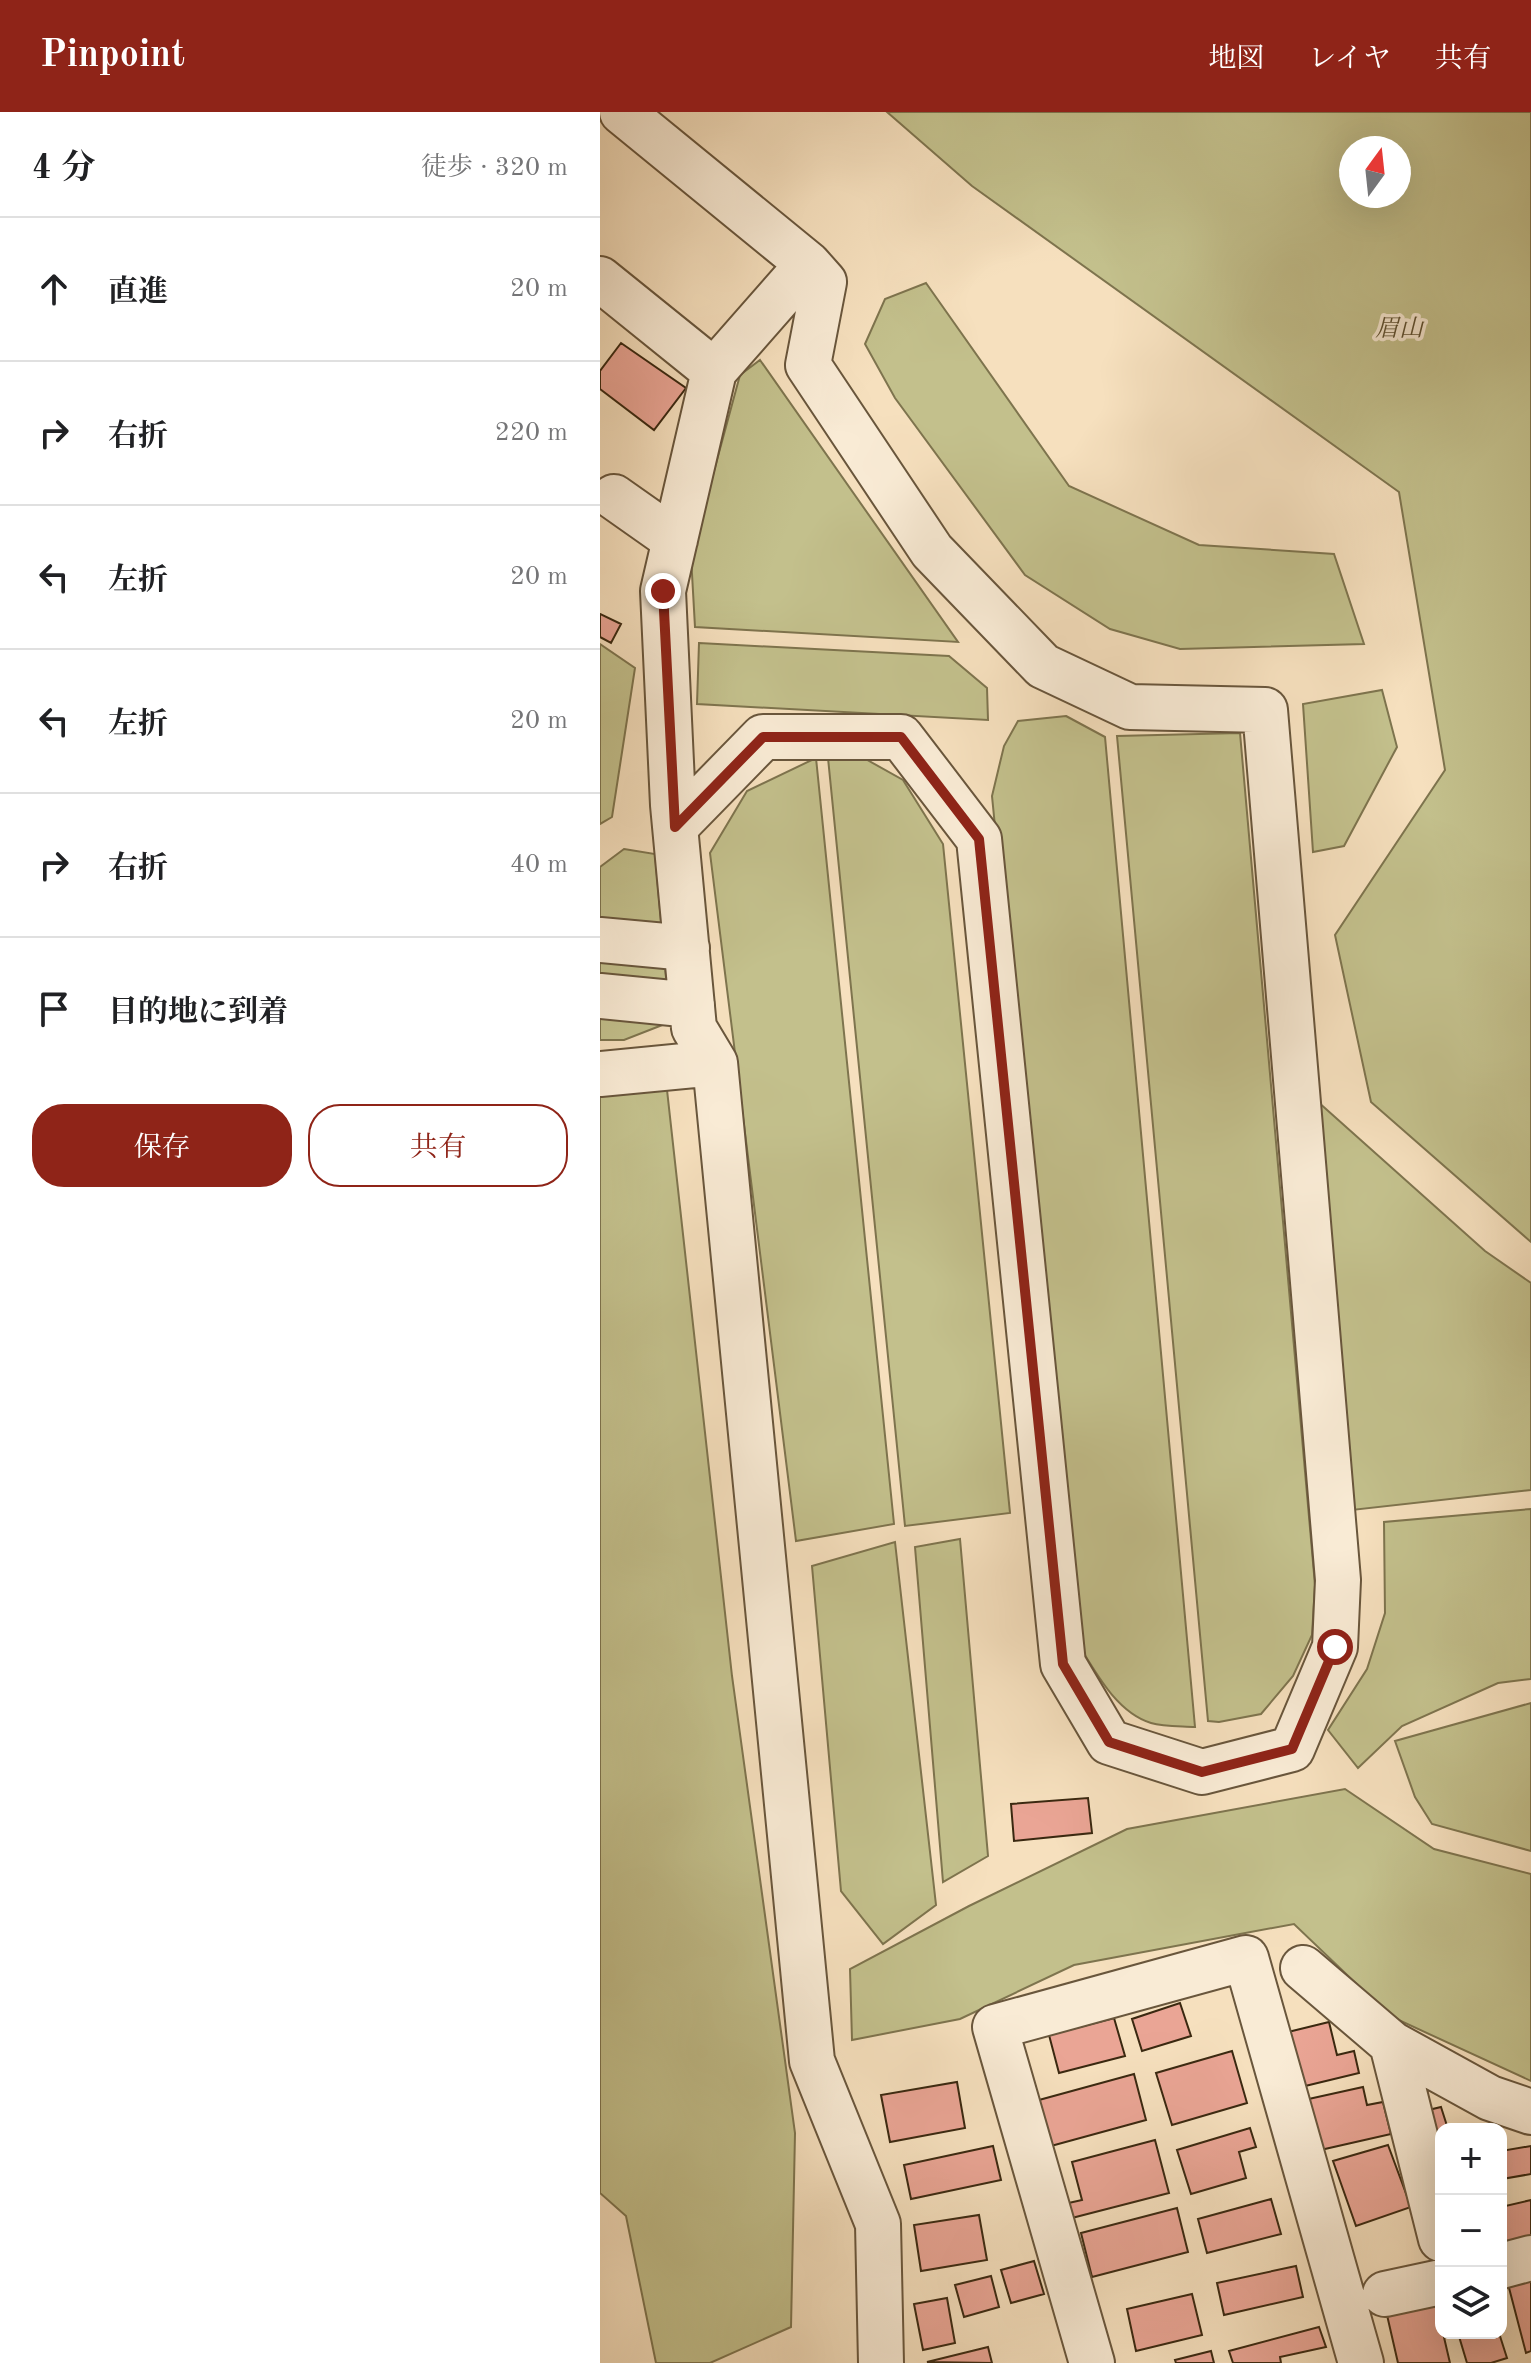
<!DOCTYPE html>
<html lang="ja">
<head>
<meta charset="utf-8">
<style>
	:root { --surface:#fff; --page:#f2f2f2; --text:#202124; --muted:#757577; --line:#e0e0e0; --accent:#8f2418 }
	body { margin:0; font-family:"Old Standard TT","Noto Serif JP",serif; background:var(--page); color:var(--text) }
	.controls { position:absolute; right:24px; bottom:24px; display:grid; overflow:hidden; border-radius:16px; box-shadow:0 8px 32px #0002 }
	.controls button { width:72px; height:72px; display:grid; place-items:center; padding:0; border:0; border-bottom:2px solid var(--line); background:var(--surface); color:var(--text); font:40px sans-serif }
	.compass { position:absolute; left:739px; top:24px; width:72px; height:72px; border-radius:50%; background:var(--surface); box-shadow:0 8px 32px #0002; rotate:15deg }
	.stop { position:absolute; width:24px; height:24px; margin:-18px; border:6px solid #8f2418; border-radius:50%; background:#fff }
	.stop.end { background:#8f2418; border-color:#fff; box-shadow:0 2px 8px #0008 }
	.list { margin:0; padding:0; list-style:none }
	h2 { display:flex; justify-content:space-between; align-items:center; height:104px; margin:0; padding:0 32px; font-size:34px }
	h2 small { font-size:26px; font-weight:400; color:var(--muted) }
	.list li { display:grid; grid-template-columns:52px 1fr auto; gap:24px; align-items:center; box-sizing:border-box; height:144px; padding:0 32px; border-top:2px solid var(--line) }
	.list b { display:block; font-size:30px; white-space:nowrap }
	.list em { font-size:26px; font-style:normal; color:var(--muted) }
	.actions { display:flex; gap:16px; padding:24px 32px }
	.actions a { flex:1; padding:18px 0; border:2px solid var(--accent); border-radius:32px; text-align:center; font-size:28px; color:var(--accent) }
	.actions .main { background:var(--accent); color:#fff }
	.icon { flex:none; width:44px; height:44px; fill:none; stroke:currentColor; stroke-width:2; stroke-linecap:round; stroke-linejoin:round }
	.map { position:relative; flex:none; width:931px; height:2251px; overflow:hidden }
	header { display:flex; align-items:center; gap:48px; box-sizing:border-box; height:112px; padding:0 40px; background:var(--accent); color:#fff }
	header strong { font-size:38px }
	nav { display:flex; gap:44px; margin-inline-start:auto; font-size:28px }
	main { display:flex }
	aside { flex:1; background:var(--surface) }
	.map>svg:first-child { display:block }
</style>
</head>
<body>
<header>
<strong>Pinpoint</strong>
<nav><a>地図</a><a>レイヤ</a><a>共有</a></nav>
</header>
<main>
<aside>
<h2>4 分<small>徒歩 · 320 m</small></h2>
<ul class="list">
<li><svg class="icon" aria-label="ahead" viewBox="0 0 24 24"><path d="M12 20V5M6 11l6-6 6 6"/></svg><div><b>直進</b></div><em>20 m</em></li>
<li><svg class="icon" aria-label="right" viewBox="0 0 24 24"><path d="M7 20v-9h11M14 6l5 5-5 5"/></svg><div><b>右折</b></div><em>220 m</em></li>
<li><svg class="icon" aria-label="left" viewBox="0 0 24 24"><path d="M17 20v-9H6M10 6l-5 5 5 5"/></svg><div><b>左折</b></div><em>20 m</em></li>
<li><svg class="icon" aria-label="left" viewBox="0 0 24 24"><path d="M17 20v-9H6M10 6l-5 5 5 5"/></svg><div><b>左折</b></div><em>20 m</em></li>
<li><svg class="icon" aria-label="right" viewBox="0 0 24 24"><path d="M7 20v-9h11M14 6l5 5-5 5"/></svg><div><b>右折</b></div><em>40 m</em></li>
<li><svg class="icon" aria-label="arrive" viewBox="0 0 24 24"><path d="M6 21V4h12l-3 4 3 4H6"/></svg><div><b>目的地に到着</b></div></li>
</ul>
<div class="actions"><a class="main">保存</a><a>共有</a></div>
</aside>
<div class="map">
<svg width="931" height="2251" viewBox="0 0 931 2251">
	<rect width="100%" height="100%" fill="#f6e0be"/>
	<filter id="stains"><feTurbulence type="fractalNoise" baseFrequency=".0025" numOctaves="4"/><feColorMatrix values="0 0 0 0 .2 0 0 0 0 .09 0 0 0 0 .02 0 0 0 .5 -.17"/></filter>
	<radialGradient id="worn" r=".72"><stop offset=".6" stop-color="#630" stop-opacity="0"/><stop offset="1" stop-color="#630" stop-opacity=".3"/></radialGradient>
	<path fill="#c3c08c" stroke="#7e744e" stroke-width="2" fill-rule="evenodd" d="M287 0H931V1130L771 990 735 823 845 658 799 380 372 74ZM751 36H799V84H751Z
		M326 171 469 374 599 433 734 442 764 532 580 537 510 517 425 463 295 286 265 232 285 187Z
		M160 248 358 530 95 515 91 444 140 263Z
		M99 531 349 544 387 576 388 608 97 592Z
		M0 532 35 556 12 705 0 712Z
		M782 578 797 635 744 734 713 740 703 592Z
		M466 604 505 625 595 1615C582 1614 564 1615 551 1611 515 1600 494 1557 475 1527L392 684 404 634 418 609Z
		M640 621 715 1473 712 1523 693 1564 661 1602 619 1610 608 1609 517 624Z
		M262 645 303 668 343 732 410 1401 305 1414 228 646Z
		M216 646 294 1412 196 1429 110 741 147 679Z
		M24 737 55 742 70 910 24 928H0V755Z
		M0 970 67 978 132 1564 195 2021 191 2215 110 2251H56L26 2104 0 2081Z
		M717 989 885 1139 931 1171V1378L752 1398Z
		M931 1397V1567L898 1571 802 1614 758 1656 728 1618 767 1557 785 1501 784 1410Z
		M360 1427 388 1744 343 1770 315 1435Z
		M295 1430 336 1793 283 1832 241 1779 212 1454Z
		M931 1591V1739L832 1712 815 1685 795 1629Z
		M745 1677 834 1737 931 1762V1969L790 1904 694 1812 474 1853 360 1907 252 1928 250 1857 369 1794 527 1717Z"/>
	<path fill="#eaa595" stroke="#3a2810" stroke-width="2" d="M21 231 86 276 54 318 0 277V259Z
		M0 502 21 512 11 531 0 525Z
		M488 1686 492 1721 414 1729 411 1692Z
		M580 1891 591 1924 542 1939 532 1907Z
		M514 1906 525 1944 459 1961 449 1923Z
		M729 1910 737 1943 754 1939 759 1961 701 1975 688 1920Z
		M632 1939 647 1991 572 2013 556 1961Z
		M534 1962 546 2008 451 2034 439 1988Z
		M357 1970 365 2016 290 2030 281 1983Z
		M763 1975 767 1993 783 1990 791 2022 716 2039 704 1988Z
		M841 1995 848 2017H841V2047L816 2001Z
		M650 2016 656 2035 639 2040 646 2066 591 2082 577 2038Z
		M555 2028 569 2081 468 2107 464 2092 482 2088 472 2050Z
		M788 2033 811 2095 756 2114 733 2049Z
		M393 2034 401 2068 311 2087 304 2053Z
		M931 2034V2062L902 2067 901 2039Z
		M671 2087 681 2122 607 2141 598 2107Z
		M931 2088V2132L901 2140V2095Z
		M577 2096 588 2140 492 2165 481 2121Z
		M379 2103 387 2148 321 2159 314 2113Z
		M434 2149 444 2182 411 2191 401 2158Z
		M696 2154 703 2185 624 2203 617 2171Z
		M391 2164 399 2195 364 2205 355 2173Z
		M931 2166V2239L926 2241 908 2172Z
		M592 2182 602 2223 536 2239 527 2197Z
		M347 2186 355 2231 323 2238 314 2192Z
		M837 2193 841 2221H843L850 2251H798L787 2203Z
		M719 2215 726 2235 680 2245 681 2251H633L629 2239Z
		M858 2221H899L907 2246 891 2251H867Z
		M388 2235 392 2251 327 2250Z
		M611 2239 614 2251H576L575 2248Z"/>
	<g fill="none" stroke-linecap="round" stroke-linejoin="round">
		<g stroke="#69563c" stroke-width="48">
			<path id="minor" d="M0 167 114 259 208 152 22 0
				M114 259 63 479 73 693 94 916 115 951 212 1949 278 2112 281 2251
				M14 385 75 428
				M75 715 163 625H301L379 727 463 1552 509 1630 602 1660 692 1637 735 1535 738 1468 665 598 530 595 443 554 332 439 208 253 224 170 208 152
				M0 828 87 836
				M0 884 92 893
				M0 962 115 951
				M703 1856 792 1932
				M841 2127 792 1932 890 1986 931 2000
				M901 2154 931 2146
				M785 2182 841 2170
				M492 2251 395 1915 646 1846 761 2251"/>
		</g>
		<use href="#minor" stroke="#f9ebd5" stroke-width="44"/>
	</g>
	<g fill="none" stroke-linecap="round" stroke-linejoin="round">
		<path stroke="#8f2418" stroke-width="10" d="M63 479 75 715 163 625H301L379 727 463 1552 509 1630 602 1660 692 1637 735 1535"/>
	</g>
	<g text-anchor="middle" stroke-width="7" stroke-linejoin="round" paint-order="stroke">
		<g font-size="24" font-style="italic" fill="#5c4e2f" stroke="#f9ebd5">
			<text x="799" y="224">眉山</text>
		</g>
	</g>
	<rect width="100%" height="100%" filter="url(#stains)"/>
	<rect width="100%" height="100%" fill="url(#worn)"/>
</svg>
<div class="controls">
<button>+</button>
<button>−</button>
<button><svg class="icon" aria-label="layers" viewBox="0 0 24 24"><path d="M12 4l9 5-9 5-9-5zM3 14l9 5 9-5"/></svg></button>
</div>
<svg class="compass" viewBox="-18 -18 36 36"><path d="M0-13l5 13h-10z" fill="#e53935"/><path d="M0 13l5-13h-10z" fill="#757577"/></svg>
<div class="stop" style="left:735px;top:1535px"></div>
<div class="stop end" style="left:63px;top:479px"></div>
</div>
</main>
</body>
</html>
